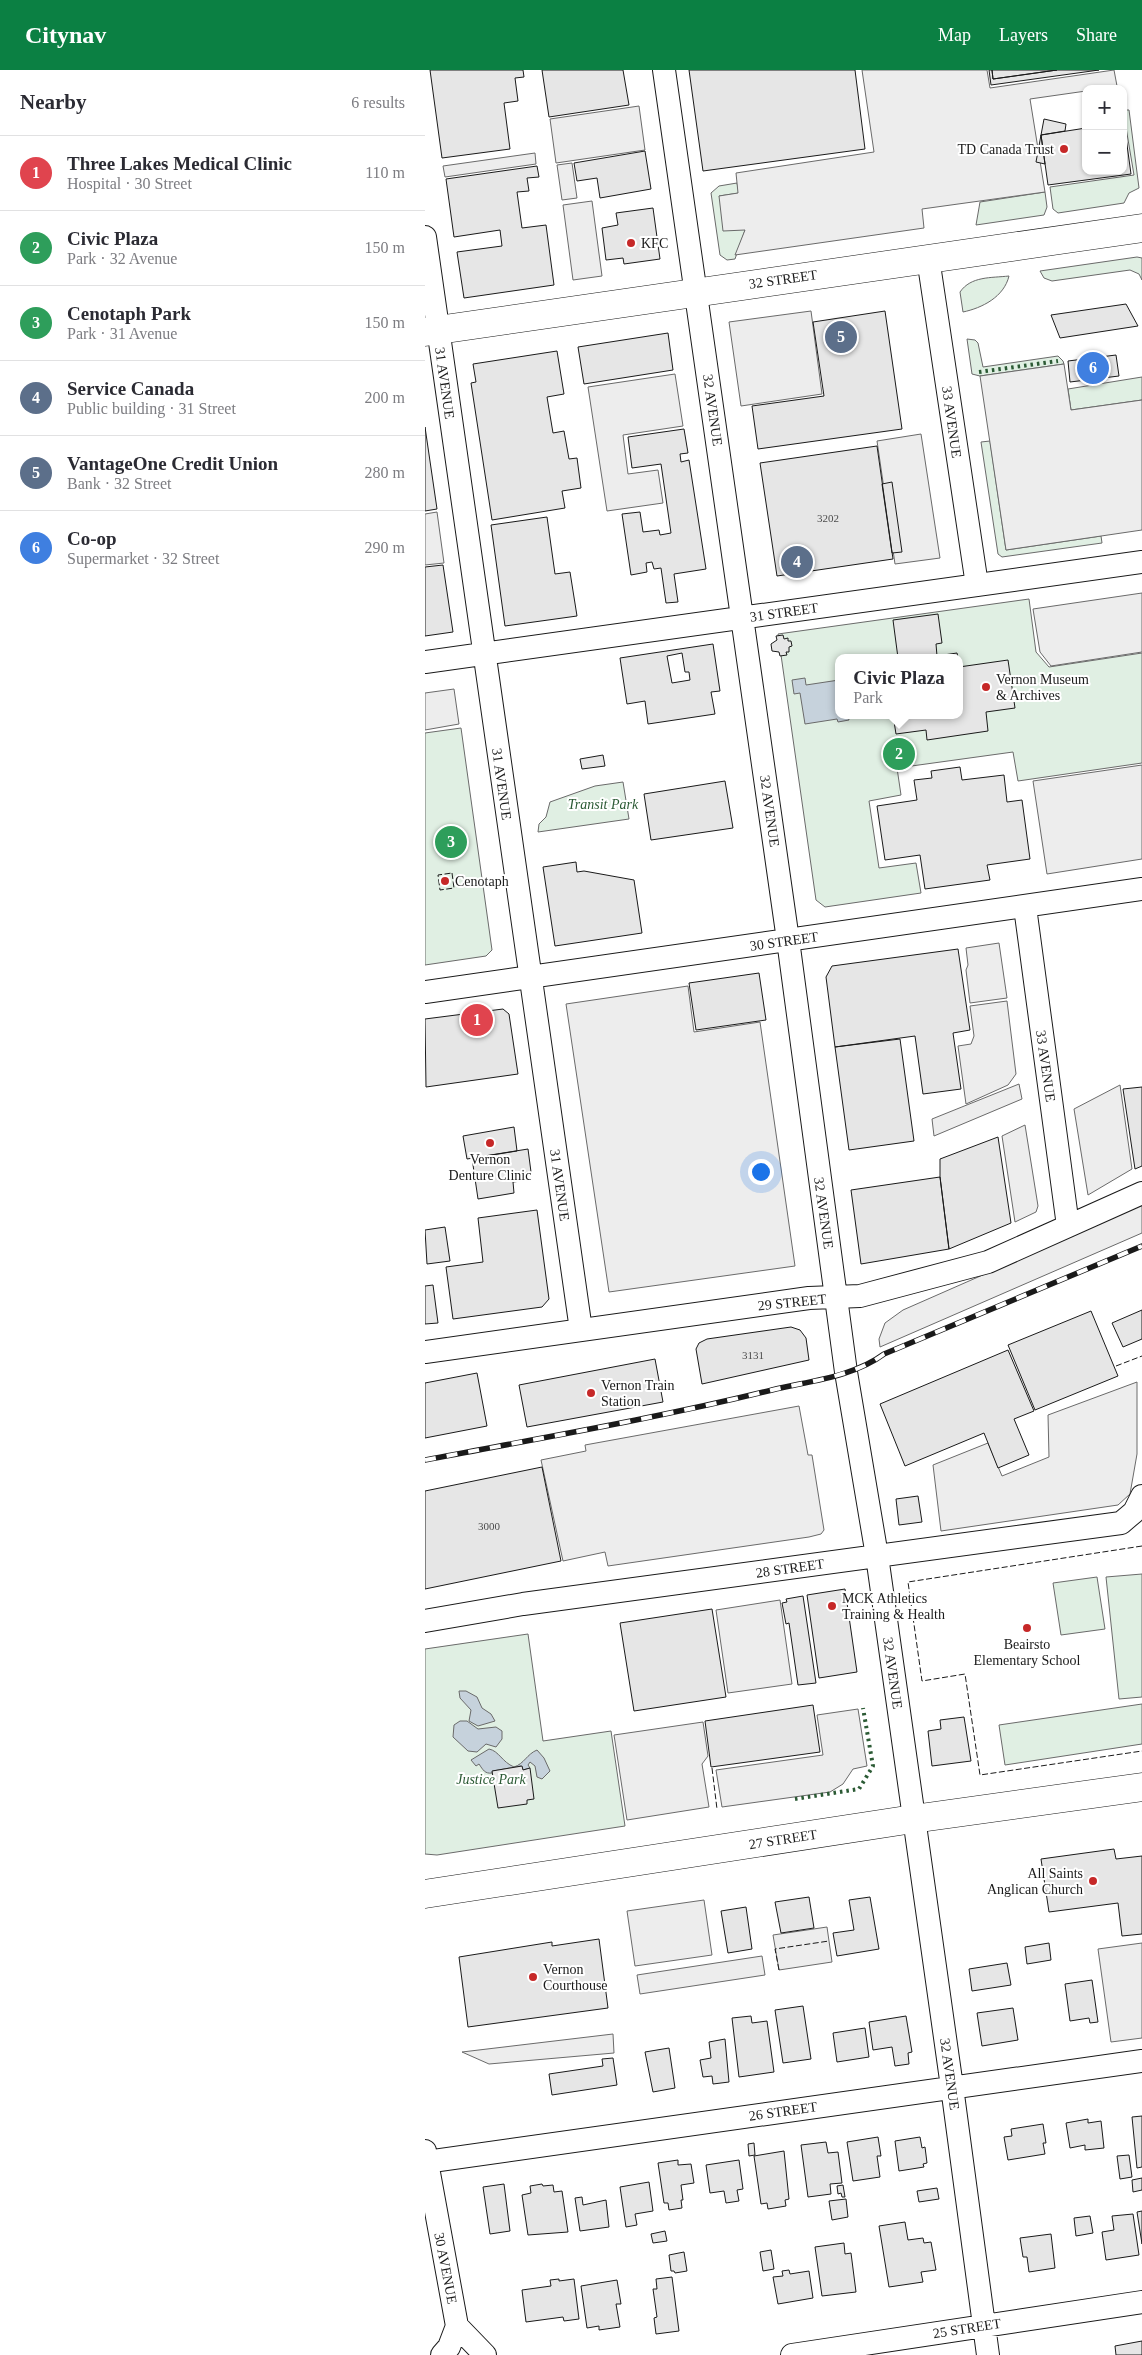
<!DOCTYPE html>
<html lang="en">
<head>
<meta charset="utf-8">
<style>
	:root { --surface:#fff; --page:#f7f7f7; --text:#2b2b33; --muted:#7c7c81; --line:#e1e1e2; --accent:#0b8043 }
	body { margin:0; font-family:"Times New Roman",serif; background:var(--page); color:var(--text) }
	.controls { position:absolute; right:15px; top:15px; display:grid; overflow:hidden; border-radius:10px; box-shadow:0 1px 4px #0004 }
	.controls button { width:45px; height:45px; display:grid; place-items:center; padding:0; border:0; border-bottom:1px solid var(--line); background:var(--surface); color:var(--text); font:25px sans-serif }
	.you { position:absolute; left:335px; top:1101px; width:18px; height:18px; margin:-12px; border:4px solid #fff; border-radius:50%; background:#1a73e8; box-shadow:0 0 0 8px #1a73e833 }
	.badge { display:grid; place-items:center; width:32px; height:32px; border-radius:50%; background:var(--accent); color:#fff; font-size:16px; font-weight:700 }
	.pin { position:absolute; translate:-50% -50%; border:2px solid #fff; box-shadow:0 1px 5px #0006 }
	.popup { position:absolute; left:410px; top:584px; width:128px; height:65px; box-sizing:border-box; display:grid; place-content:center; border-radius:10px; background:var(--surface); filter:drop-shadow(0 1px 4px #0005); font-size:16px; white-space:nowrap; color:var(--muted) }
	.popup b { font-size:19px; color:var(--text) }
	.popup::after { content:''; position:absolute; left:50%; top:100%; margin-left:-10px; border:10px solid transparent; border-top-color:var(--surface) }
	.list { margin:0; padding:0; list-style:none }
	h2 { display:flex; justify-content:space-between; align-items:center; height:65px; margin:0; padding:0 20px; font-size:21px }
	h2 small { font-size:16px; font-weight:400; color:var(--muted) }
	.list li { display:grid; grid-template-columns:32px 1fr auto; gap:15px; align-items:center; box-sizing:border-box; height:75px; padding:0 20px; border-top:1px solid var(--line) }
	.list b { display:block; font-size:19px; white-space:nowrap }
	.list p { margin:0; font-size:16px; white-space:nowrap; color:var(--muted) }
	.list em { font-size:16px; font-style:normal; color:var(--muted) }
	.map { position:relative; flex:none; width:717px; height:2285px; overflow:hidden }
	header { display:flex; align-items:center; gap:30px; box-sizing:border-box; height:70px; padding:0 25px; background:var(--accent); color:#fff }
	header strong { font-size:24px }
	nav { display:flex; gap:28px; margin-inline-start:auto; font-size:18px }
	main { display:flex }
	aside { flex:1; background:var(--surface) }
	.map>svg:first-child { display:block }
</style>
</head>
<body>
<header>
<strong>Citynav</strong>
<nav><a>Map</a><a>Layers</a><a>Share</a></nav>
</header>
<main>
<aside>
<h2>Nearby<small>6 results</small></h2>
<ul class="list">
<li><span class="badge" style="background:#e0444e">1</span><div><b>Three Lakes Medical Clinic</b><p>Hospital · 30 Street</p></div><em>110 m</em></li>
<li><span class="badge" style="background:#2e9e5b">2</span><div><b>Civic Plaza</b><p>Park · 32 Avenue</p></div><em>150 m</em></li>
<li><span class="badge" style="background:#2e9e5b">3</span><div><b>Cenotaph Park</b><p>Park · 31 Avenue</p></div><em>150 m</em></li>
<li><span class="badge" style="background:#5c6f8a">4</span><div><b>Service Canada</b><p>Public building · 31 Street</p></div><em>200 m</em></li>
<li><span class="badge" style="background:#5c6f8a">5</span><div><b>VantageOne Credit Union</b><p>Bank · 32 Street</p></div><em>280 m</em></li>
<li><span class="badge" style="background:#3f7fe0">6</span><div><b>Co-op</b><p>Supermarket · 32 Street</p></div><em>290 m</em></li>
</ul>
</aside>
<div class="map">
<svg width="717" height="2285" viewBox="0 0 717 2285">
	<rect width="100%" height="100%" fill="#fff"/>
	<path fill="#e0efe3" stroke="#6a6a6a" fill-rule="evenodd" d="M698 40H704L714 118 704 123 699 133 633 143 628 139 625 117 709 105Z
		M312 113 314 123 294 126 320 160 310 189 302 190 295 185 286 123 294 116Z
		M620 122 622 137 619 145 551 155 555 132Z
		M712 187 717 188V210L714 204 705 200 627 211 619 208 615 201Z
		M584 206C579 227 557 238 538 242L535 222C546 206 566 208 584 206Z
		M542 269 550 270 553 273 558 297 633 286 638 291 639 294 555 306 547 304Z
		M717 307V330L646 340 643 319Z
		M565 371 581 480 676 466 677 473 577 487 573 484 556 372Z
		M604 529 611 582 624 597 717 583V693L593 711 588 682 472 698 476 725 444 731 454 798 491 793 496 823 400 837 391 830 353 564ZM414 588H534V645H414Z
		M36 658 67 880 61 886 0 895V663Z
		M198 712 204 749 113 762 114 754 121 747 125 732 170 716Z
		M717 1504V1627L694 1629 681 1507Z
		M672 1507 680 1559 636 1565 628 1513Z
		M103 1564 118 1671 186 1661 200 1756 12 1785 0 1784V1579Z
		M717 1634V1674L580 1695 574 1655Z"/>
	<path fill="#ededed" stroke="#6a6a6a" d="M437 0H562L565 18 689 0 692 16 661 19V21L605 29 620 122 497 139 499 158 310 185 320 160 298 161 294 126 313 123 311 103 449 82Z
		M214 36 220 80 131 93 125 49Z
		M110 83 111 94 20 107 18 96Z
		M147 93 152 128 137 130 132 95Z
		M167 131 177 206 148 210 138 135Z
		M386 241 397 324 316 336 304 252Z
		M639 294 646 340 717 330V460L581 480 555 306Z
		M250 304 258 356 198 365 203 404 233 400 238 433 182 441 163 317Z
		M496 364 515 488 470 494 452 371Z
		M12 442 19 493 0 495V444Z
		M717 523V582L626 596 615 582 608 539Z
		M29 619 34 654 0 660V623Z
		M717 695V789L622 804 608 711Z
		M574 873 582 928 545 933 541 900 543 895 541 878Z
		M263 916 269 962 335 952 370 1196 184 1222 141 934Z
		M582 931 591 1004 583 1015 541 1034 533 976 546 974 549 966 545 936Z
		M594 1014 597 1029 509 1066 507 1049Z
		M695 1015 707 1099 663 1125 649 1039Z
		M600 1055 613 1136 611 1142 590 1152 577 1066Z
		M717 1135V1163L455 1277 454 1269 460 1253 478 1240Z
		M712 1312V1384L705 1424 693 1435 516 1461 508 1395 563 1373 577 1406 624 1387 623 1345Z
		M374 1336 383 1385H387L399 1460 396 1464 384 1467 183 1496 180 1482 138 1491 116 1390 161 1381 160 1375Z
		M355 1530 367 1614 303 1623 291 1540Z
		M433 1639 442 1696 428 1699 418 1714 405 1722 297 1737 291 1700 398 1685 392 1645Z
		M278 1652 283 1686 277 1694 284 1737 202 1750 189 1665Z
		M279 1830 287 1885 210 1896 202 1841Z
		M402 1857 407 1892 354 1900 348 1865Z
		M717 1873V1968L686 1972 673 1879Z
		M337 1886 340 1905 215 1924 212 1905Z
		M188 1964 189 1983 64 1994 37 1982Z"/>
	<path fill="#c6d2dc" stroke="#6a6a6a" d="M380 608 381 615 414 610V645H423L424 650 413 652 412 649 380 654 375 623 369 624 367 610Z
		M34 1621H41L52 1627 57 1638 66 1644 70 1651 53 1656 44 1651 46 1640 35 1628Z
		M35 1651H42L53 1659 71 1657 77 1661V1669L71 1677 61 1674 52 1682 43 1681 28 1667 29 1655Z
		M64 1679C74 1681 77 1692 89 1697 99 1694 102 1684 112 1680L119 1688 125 1701 117 1709 112 1707 110 1696 105 1692 103 1695 105 1698 98 1700 96 1696 68 1701 67 1703C60 1704 58 1700 54 1694L51 1696 46 1690Z"/>
	<path fill="#e6e6e6" stroke="#1a1a1a" fill-rule="evenodd" d="M5 0H98L99 7 90 8 93 31 79 33 85 79 17 88Z
		M117 0H198L204 35 124 47Z
		M264 0H430L440 79 278 101Z
		M564 0H567L568 9 632 0H674L566 15Z
		M567 0H632L568 9Z
		M619 49 641 54 640 61 616 65Z
		M699 53 706 104 623 115 616 65 661 58V101H698Z
		M616 65 620 94 611 92Z
		M220 81 226 119 175 128 172 108 152 111 149 93Z
		M112 96 114 107 102 108 104 121 92 122 97 158 121 155 129 215 39 228 32 182 77 176 75 160 29 167 21 109Z
		M228 138 235 189 199 194 198 188 181 190 177 158 193 155 191 143Z
		M701 234 713 256 635 268 626 245Z
		M460 241 477 359 333 379 327 336 399 326 388 252Z
		M243 263 248 300 159 314 153 277Z
		M132 281 139 324 122 327 128 363 139 361 144 389 152 388 156 418 137 421 140 438 67 450 46 313 51 312 48 294Z
		M691 285 694 306 645 312 643 291Z
		M0 357 12 439 0 441Z
		M259 359 263 383 255 384 256 392 264 390 281 499 249 504 253 532 241 533 236 498 229 499 227 492 221 493 222 502 206 505 197 444 215 442 218 462 234 460 235 465 246 463 236 394 207 398 203 367Z
		M452 376 468 489 352 506 335 393Z
		M467 412 477 482 467 483 457 414Z
		M122 447 130 504 145 502 152 546 80 556 66 455Z
		M18 495 28 562 0 566V497Z
		M513 544 517 573 511 574 512 586 532 583 533 588H473L468 550Z
		M358 565 359 569 363 568V571H366L367 576 364 577V582H361L362 585 355 586 354 582 347 581 346 574 352 570 351 566Z
		M288 574 295 621 286 622 290 644 223 654 220 631 202 634 195 588ZM257 583 260 602H264L265 610 247 613 242 586Z
		M583 590 590 638 561 642 563 661 502 670 501 660 471 664 468 645H534V597Z
		M178 685 180 696 157 699 155 689Z
		M535 697 537 710 579 705 582 732 597 730 605 789 562 795 565 810 500 819 495 785 460 790 452 736 492 730 489 710 507 708 506 701Z
		M300 711 308 758 226 770 219 724Z
		M151 792 152 802 159 801 209 810 217 863 130 876 118 797Z
		M533 879 545 960 528 963 536 1019 498 1024 490 966 410 977 401 907 407 896Z
		M334 903 341 950 271 960 264 913Z
		M78 939 84 944 93 1004 1 1017 0 949Z
		M475 969 489 1071 424 1080 410 977Z
		M717 1017V1096L710 1099 698 1019Z
		M89 1057 92 1081 42 1089 38 1066Z
		M573 1067 586 1153 524 1179 515 1107V1089Z
		M103 1079 106 1102 95 1103 96 1111 88 1112 89 1123 53 1129 47 1088Z
		M515 1107 524 1179 436 1194 426 1120Z
		M112 1140 124 1229 117 1237 28 1249 21 1197 58 1192 53 1148Z
		M20 1157 25 1191 2 1194 0 1160Z
		M8 1215 13 1253 0 1254V1216Z
		M717 1240V1269L698 1277 687 1253Z
		M666 1241 693 1306 610 1340 583 1275Z
		M366 1257 375 1260 381 1268 384 1290 277 1314 271 1279 274 1273 282 1269Z
		M583 1280 609 1341 589 1349 604 1385 573 1398 559 1363 480 1396 455 1334Z
		M230 1289 238 1332 102 1357 94 1315Z
		M52 1303 62 1356 0 1368V1313Z
		M117 1397 136 1491 0 1519V1421Z
		M493 1426 497 1452 474 1455 471 1429Z
		M420 1519 432 1602 394 1608 382 1525Z
		M378 1526 391 1613 373 1615 364 1553 361 1554 357 1533 362 1532 361 1529Z
		M287 1539 301 1627 209 1641 195 1553Z
		M388 1635 395 1682 286 1697 280 1651Z
		M539 1647 546 1691 507 1696 503 1661 516 1659 515 1650Z
		M97 1696 98 1700 105 1698 109 1729 102 1730V1734L73 1738 67 1701Z
		M689 1779 691 1789 717 1786V1864L697 1866 693 1833 624 1842 616 1789Z
		M384 1827 389 1858 356 1863 350 1832Z
		M445 1827 454 1879 412 1886 408 1863 429 1860 424 1830Z
		M321 1837 327 1879 303 1883 296 1841Z
		M174 1869 183 1938 43 1957 34 1887 127 1872V1876Z
		M624 1873 626 1890 602 1894 600 1877Z
		M582 1893 586 1915 547 1921 544 1899Z
		M667 1910 673 1952 665 1953 664 1948 645 1951 640 1914Z
		M378 1936 386 1989 358 1993 350 1940Z
		M588 1938 593 1970 557 1976 552 1943Z
		M326 1946 327 1953 342 1951 349 2002 314 2007 307 1948Z
		M481 1946 487 1982 483 1983 484 1994 470 1996 467 1977 448 1980 444 1952Z
		M440 1958 444 1987 412 1992 408 1963Z
		M300 1969 304 2012 288 2014 287 2006 278 2007 275 1990 286 1988 284 1972Z
		M244 1978 250 2018 228 2022 220 1982Z
		M188 1988 192 2015 127 2025 124 2004 178 1996 177 1989Z
		M717 2046V2097L712 2098 707 2047Z
		M663 2049V2053L676 2051 679 2078 660 2080V2075L645 2078 641 2053Z
		M618 2054 621 2073H618L620 2084 583 2090 579 2067 587 2066 586 2059Z
		M453 2067 456 2086H452L455 2107 428 2111 422 2072Z
		M495 2067 497 2078 500 2077 502 2093 498 2094 499 2097 474 2101 470 2071Z
		M401 2072 403 2083 413 2082 417 2113 405 2114 406 2124 383 2127 376 2075Z
		M329 2073 330 2085 324 2086 323 2074Z
		M359 2081 364 2129 360 2130 361 2136 343 2139 342 2133 336 2134 329 2086Z
		M704 2085 707 2107 695 2109 692 2086Z
		M253 2090V2095L266 2094 269 2113 256 2115 258 2130H256L257 2138 244 2140 243 2133H239L233 2093Z
		M314 2090 318 2119 312 2120 314 2131 301 2133 299 2121 285 2123 281 2095Z
		M717 2108V2120L708 2122 707 2110Z
		M224 2112 228 2141 210 2144 212 2155 201 2157 195 2117Z
		M79 2114 85 2161 65 2164 58 2117Z
		M117 2114 118 2116 128 2115 129 2122 137 2121 143 2162 103 2165 97 2125 106 2123 105 2116Z
		M418 2115 420 2127H417L416 2123 413 2124 412 2116Z
		M512 2118 514 2129 494 2132 492 2121Z
		M157 2127 158 2135 181 2130 184 2157 155 2161 150 2128Z
		M421 2129 423 2147 407 2150 404 2131Z
		M717 2141V2174L712 2142Z
		M708 2144 714 2185 681 2190 677 2162 689 2160 687 2146Z
		M665 2146 668 2163 651 2166 649 2148Z
		M480 2152 483 2170 498 2168 499 2173 506 2172 511 2200 496 2202 498 2212 464 2217 454 2156Z
		M240 2161 242 2171 228 2173 226 2164Z
		M626 2164 630 2198 604 2202 602 2187H598L595 2168Z
		M419 2173 420 2184 426 2183 431 2222 397 2226 390 2177Z
		M346 2180 349 2199 338 2201 335 2182Z
		M259 2182 262 2201 250 2203 249 2201H246L244 2185Z
		M364 2200 365 2204 384 2201 388 2228 353 2234 348 2207 358 2206 357 2201Z
		M247 2207 254 2261 231 2264 229 2248 232 2247 228 2219H232L231 2209Z
		M134 2209V2211L149 2209 154 2249 139 2251 138 2247 101 2252 97 2220 126 2216 125 2210Z
		M192 2210 196 2234H191L195 2257 174 2260V2256L162 2258 156 2216Z
		M717 2271V2285H691L690 2276Z"/>
	<g fill="none" stroke-linecap="round" stroke-linejoin="round">
		<g stroke="#1a1a1a" stroke-width="24">
			<path id="minor" d="M239 0 363 870 421 1302 452 1486 527 2017 563 2285
				M0 167 156 1260
				M503 188 552 515
				M0 592 717 492
				M600 837 643 1156
				M0 922 717 819
				M0 1282 384 1228 435 1226 563 1192 717 1123
				M0 1551 98 1534 696 1453 709 1442 717 1426
				M0 2081 32 2256
				M0 2092 717 1991
				M32 2256 60 2285
				M17 2285 24 2277 32 2256
				M367 2285 717 2232"/>
		</g>
		<g stroke="#1a1a1a" stroke-width="29">
			<path id="major" d="M0 1824 488 1749 717 1717"/>
		</g>
		<g stroke="#1a1a1a" stroke-width="29">
			<path id="highway" d="M0 262 717 158"/>
		</g>
		<use href="#minor" stroke="#fff" stroke-width="22"/>
		<use href="#major" stroke="#fff" stroke-width="28"/>
		<use href="#highway" stroke="#fff" stroke-width="28"/>
		<g stroke="#1a1a1a" stroke-width="5.5">
			<path id="rail" d="M0 1390C116 1368 233 1348 347 1320 384 1311 428 1307 459 1284L717 1176"/>
		</g>
		<use href="#rail" stroke="#fff" stroke-width="4" stroke-dasharray="11" stroke-linecap="butt"/>
		<path stroke="#2b5a34" stroke-width="4" stroke-dasharray="2.5 4" stroke-linecap="butt" d="M554 302 633 291
			M370 1729 434 1719 448 1696 438 1638"/>
		<path stroke="#1a1a1a" stroke-width="1" stroke-dasharray="6 2.5" stroke-linecap="butt" d="M27 803 29 818 15 820 13 805Z
			M691 1296 717 1286
			M717 1476 483 1512 497 1611 540 1604 555 1705 717 1681
			M287 1698 292 1739
			M354 1900 350 1879 404 1871"/>
	</g>
	<g fill="#c62828" stroke="#fff" stroke-width="2">
		<circle cx="639" cy="79" r="5"/>
		<circle cx="206" cy="173" r="5"/>
		<circle cx="561" cy="617" r="5"/>
		<circle cx="20" cy="811" r="5"/>
		<circle cx="65" cy="1073" r="5"/>
		<circle cx="166" cy="1323" r="5"/>
		<circle cx="407" cy="1536" r="5"/>
		<circle cx="602" cy="1558" r="5"/>
		<circle cx="668" cy="1811" r="5"/>
		<circle cx="108" cy="1907" r="5"/>
	</g>
	<g text-anchor="middle" stroke-width="4" stroke-linejoin="round" paint-order="stroke">
		<g font-size="11" fill="#4d4d4d">
			<text x="403" y="452">3202</text>
			<text x="328" y="1289">3131</text>
			<text x="64" y="1460">3000</text>
		</g>
		<g font-size="14" fill="#1a1a1a" stroke="#fff" text-anchor="start">
			<text x="629" y="84" text-anchor="end">TD Canada Trust</text>
			<text x="216" y="178">KFC</text>
			<text x="571" y="614">Vernon Museum<tspan x="571" dy="16">&amp; Archives</tspan></text>
			<text x="30" y="816">Cenotaph</text>
			<text x="65" y="1094" text-anchor="middle">Vernon<tspan x="65" dy="16">Denture Clinic</tspan></text>
			<text x="176" y="1320">Vernon Train<tspan x="176" dy="16">Station</tspan></text>
			<text x="417" y="1533">MCK Athletics<tspan x="417" dy="16">Training &amp; Health</tspan></text>
			<text x="602" y="1579" text-anchor="middle">Beairsto<tspan x="602" dy="16">Elementary School</tspan></text>
			<text x="658" y="1808" text-anchor="end">All Saints<tspan x="658" dy="16">Anglican Church</tspan></text>
			<text x="118" y="1904">Vernon<tspan x="118" dy="16">Courthouse</tspan></text>
		</g>
		<g font-size="14" fill="#1a1a1a" stroke="#fff">
			<text transform="translate(358 209) rotate(-8)" y="5">32 STREET</text>
			<text transform="translate(20 313) rotate(82)" y="5">31 AVENUE</text>
			<text transform="translate(288 340) rotate(82)" y="5">32 AVENUE</text>
			<text transform="translate(527 352) rotate(82)" y="5">33 AVENUE</text>
			<text transform="translate(359 542) rotate(-8)" y="5">31 STREET</text>
			<text transform="translate(77 714) rotate(82)" y="5">31 AVENUE</text>
			<text transform="translate(345 741) rotate(82)" y="5">32 AVENUE</text>
			<text transform="translate(359 871) rotate(-8)" y="5">30 STREET</text>
			<text transform="translate(621 996) rotate(82)" y="5">33 AVENUE</text>
			<text transform="translate(135 1115) rotate(82)" y="5">31 AVENUE</text>
			<text transform="translate(399 1143) rotate(82)" y="5">32 AVENUE</text>
			<text transform="translate(367 1232) rotate(-6)" y="5">29 STREET</text>
			<text transform="translate(365 1498) rotate(-8)" y="5">28 STREET</text>
			<text transform="translate(468 1603) rotate(82)" y="5">32 AVENUE</text>
			<text transform="translate(358 1769) rotate(-9)" y="5">27 STREET</text>
			<text transform="translate(525 2004) rotate(82)" y="5">32 AVENUE</text>
			<text transform="translate(358 2041) rotate(-8)" y="5">26 STREET</text>
			<text transform="translate(21 2198) rotate(79)" y="5">30 AVENUE</text>
			<text transform="translate(542 2258) rotate(-9)" y="5">25 STREET</text>
		</g>
		<g font-size="14" font-style="italic" fill="#2b5a34" stroke="#fff">
			<text x="178" y="739">Transit Park</text>
			<text x="66" y="1714">Justice Park</text>
		</g>
	</g>
</svg>
<div class="controls">
<button>+</button>
<button>−</button>
</div>
<div class="you"></div>
<div class="pin badge" style="left:52px;top:950px;background:#e0444e">1</div>
<div class="pin badge" style="left:474px;top:684px;background:#2e9e5b">2</div>
<div class="popup"><b>Civic Plaza</b>Park</div>
<div class="pin badge" style="left:26px;top:772px;background:#2e9e5b">3</div>
<div class="pin badge" style="left:372px;top:492px;background:#5c6f8a">4</div>
<div class="pin badge" style="left:416px;top:267px;background:#5c6f8a">5</div>
<div class="pin badge" style="left:668px;top:298px;background:#3f7fe0">6</div>
</div>
</main>
</body>
</html>
